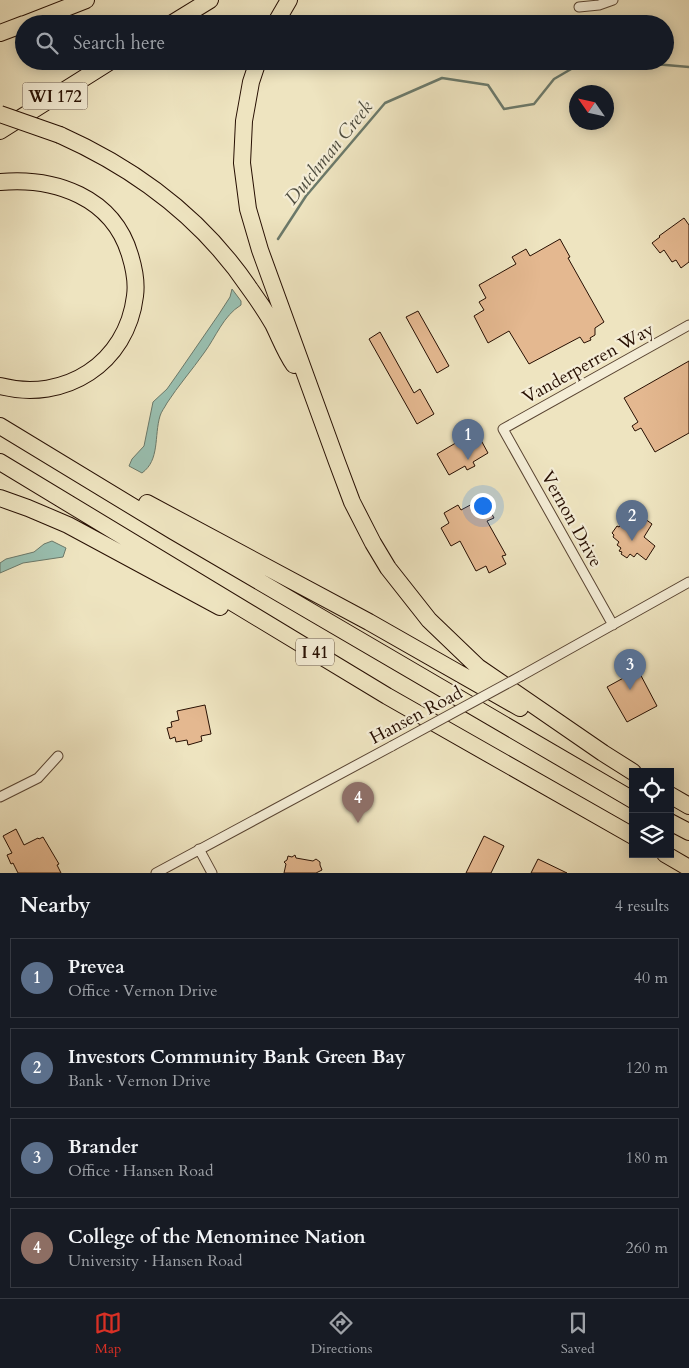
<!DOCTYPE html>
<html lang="en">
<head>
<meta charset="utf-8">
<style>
	:root { --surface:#171b24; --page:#20242c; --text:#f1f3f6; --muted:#9ea1a6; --line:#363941; --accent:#d93025 }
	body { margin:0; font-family:Cardo,serif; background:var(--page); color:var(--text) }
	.controls { position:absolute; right:15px; bottom:15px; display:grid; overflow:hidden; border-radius:0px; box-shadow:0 2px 12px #0003 }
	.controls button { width:45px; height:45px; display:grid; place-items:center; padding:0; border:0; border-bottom:1px solid var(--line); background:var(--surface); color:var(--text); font:25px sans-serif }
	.compass { position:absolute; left:569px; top:85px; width:45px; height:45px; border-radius:50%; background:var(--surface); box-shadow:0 2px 12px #0003; rotate:304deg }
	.you { position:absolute; left:482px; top:505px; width:18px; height:18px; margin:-12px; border:4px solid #fff; border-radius:50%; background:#1a73e8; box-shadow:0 0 0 8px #1a73e833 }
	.badge { display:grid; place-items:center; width:32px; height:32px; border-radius:50%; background:var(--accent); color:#fff; font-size:16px; font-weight:700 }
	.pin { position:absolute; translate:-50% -41px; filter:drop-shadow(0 1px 2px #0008) }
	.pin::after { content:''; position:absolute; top:26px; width:18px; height:15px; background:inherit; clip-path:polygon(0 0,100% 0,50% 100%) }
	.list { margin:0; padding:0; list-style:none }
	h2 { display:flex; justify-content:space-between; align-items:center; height:65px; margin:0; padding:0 20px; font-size:21px }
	h2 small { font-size:16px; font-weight:400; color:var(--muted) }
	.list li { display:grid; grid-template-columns:32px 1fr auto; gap:15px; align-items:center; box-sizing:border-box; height:80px; margin:0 10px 10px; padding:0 10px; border:1px solid var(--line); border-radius:0px }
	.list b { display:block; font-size:19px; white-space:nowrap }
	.list p { margin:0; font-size:16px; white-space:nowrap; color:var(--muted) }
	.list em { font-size:16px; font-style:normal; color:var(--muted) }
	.icon { flex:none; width:28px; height:28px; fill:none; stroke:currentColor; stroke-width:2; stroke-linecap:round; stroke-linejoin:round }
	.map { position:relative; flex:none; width:689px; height:873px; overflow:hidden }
	.search { position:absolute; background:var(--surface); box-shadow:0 2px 12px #0003; left:15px; right:15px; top:15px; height:55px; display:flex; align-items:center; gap:12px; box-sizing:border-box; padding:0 18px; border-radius:28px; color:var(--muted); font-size:19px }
	.sheet { height:425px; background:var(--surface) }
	nav { display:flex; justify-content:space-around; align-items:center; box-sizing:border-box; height:70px; border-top:1px solid var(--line); background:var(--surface); font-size:14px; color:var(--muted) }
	nav a { display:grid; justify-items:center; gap:2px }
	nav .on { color:var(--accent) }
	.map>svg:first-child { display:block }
</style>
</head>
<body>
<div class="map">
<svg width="689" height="873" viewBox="0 0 689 873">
	<rect width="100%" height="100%" fill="#eee4c0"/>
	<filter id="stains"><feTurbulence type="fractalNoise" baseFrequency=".004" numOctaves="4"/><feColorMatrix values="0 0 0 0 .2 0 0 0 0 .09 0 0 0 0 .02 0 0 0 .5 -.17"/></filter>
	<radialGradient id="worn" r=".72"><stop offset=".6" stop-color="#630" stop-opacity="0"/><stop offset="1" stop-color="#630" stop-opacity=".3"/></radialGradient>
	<path fill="#99bfb0" stroke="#6b796a" d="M232 289 241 301V305C223 316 216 337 204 353 192 370 178 386 167 403 165 407 161 412 160 416 154 436 160 460 142 473L129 466 132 459 144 446 153 402 167 389 179 372 219 314 230 297Z
		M52 541 66 548 63 557 23 563 0 573V563L6 559 34 552 44 544Z"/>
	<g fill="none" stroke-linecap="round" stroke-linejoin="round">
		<path stroke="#6b796a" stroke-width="2.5" d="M620 61 689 67
			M278 239 306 196 385 103 442 78 488 85 504 109 534 104 554 79 585 61"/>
	</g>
	<path fill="#e4b890" stroke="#270f02" d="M684 218 689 225V262L681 268 676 260 672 262 664 250 660 253 652 243 660 237 659 236Z
		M560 239 570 257 568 258 604 322 595 328V335L590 338 591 340 584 343 580 337 529 364 509 331 488 343 474 316 484 310 479 302 486 298 479 285 516 264 512 257 526 249 530 256Z
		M418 311 449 366 437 373 406 317Z
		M380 332 414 393 420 389 434 414 417 424 369 339Z
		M689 361V433L655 452 641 428 635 431 632 426 638 422 624 398Z
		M476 431 488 453 473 462 475 466 467 470 465 466 449 475 437 454Z
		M476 502 479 507 486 503 494 518 487 521 506 555 502 556 506 564 489 573 486 566 476 571 460 541 451 546 441 528 449 523 444 513 458 505 461 510Z
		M641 516 652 524 644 537 655 546 646 560 637 553 634 557 630 554 627 558 621 554 622 552 619 551 621 548 617 545 619 542 613 537 614 535 612 533 617 526 619 527 622 523 632 529Z
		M638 670 657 706 627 722 607 687Z
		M205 705 211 734 201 736 202 741 188 745 187 740 176 742 175 737 170 739 167 728 172 727 171 722 179 720 177 711Z
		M16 829 24 845 38 838 39 839 43 837 59 864 57 865 61 873H18L13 863 11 864 7 855 12 853 3 836Z
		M484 836 504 846 491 873H466Z
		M295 855 296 858 313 861 316 859 320 862V865L322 870 316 873H284L286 864 284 862 287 860 288 856 292 857Z
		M538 859 567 873H531Z"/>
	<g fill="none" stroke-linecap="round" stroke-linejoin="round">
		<g stroke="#594432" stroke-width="11">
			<path id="street" d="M579 7 599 5 613 0
				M613 625 503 429 689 325
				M521 676 689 582
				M0 797 38 778 58 756
				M199 849 212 873
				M156 873 392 746"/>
		</g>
		<g stroke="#270f02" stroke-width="18">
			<path id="highway" d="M25 24 86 0
				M171 24 210 0
				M275 24 289 0
				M0 33 24 24
				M258 61 251 82 244 121 242 163 248 209 260 250 337 462 352 502 373 543 388 568 429 620 478 667 603 753 633 772
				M0 131 111 61
				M60 135C136 169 203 219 250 289 258 300 266 312 273 324 280 338 285 352 294 365
				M0 182C55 177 113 197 130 255 134 268 137 282 135 296 127 363 65 403 0 386
				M0 426 173 531 633 800
				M0 462 387 696 633 836
				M0 498 28 508 68 525 220 607
				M147 503 369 622 520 708
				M670 795 689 806
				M670 822 689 832
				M665 854 689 868"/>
		</g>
		<use href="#street" stroke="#f4edd6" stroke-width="9"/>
		<use href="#highway" stroke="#eee4c0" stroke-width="16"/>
		<g stroke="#594432" stroke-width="11" stroke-linecap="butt">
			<path id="street-bridge" d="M392 746 521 676"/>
		</g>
		<g stroke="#270f02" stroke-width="18" stroke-linecap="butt">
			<path id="highway-bridge" d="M0 114 60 135"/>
		</g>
		<use href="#street-bridge" stroke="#f4edd6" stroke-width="9"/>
		<use href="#highway-bridge" stroke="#eee4c0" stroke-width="16"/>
	</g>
	<g text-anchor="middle" stroke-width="4.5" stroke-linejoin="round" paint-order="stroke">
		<g fill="#f4edd6" stroke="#645242" stroke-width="1">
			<rect x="22.5" y="82.5" width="65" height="27" rx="4"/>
			<rect x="296" y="638.5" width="38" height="27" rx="4"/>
		</g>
		<g font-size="16" font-weight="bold" fill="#270f02">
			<text x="55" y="102">WI 172</text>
			<text x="315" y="658">I 41</text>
		</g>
		<g font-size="18" fill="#270f02" stroke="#f4edd6">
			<text transform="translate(588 363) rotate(-29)" y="6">Vanderperren Way</text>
			<text transform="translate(572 519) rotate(61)" y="6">Vernon Drive</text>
			<text transform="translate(416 715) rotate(-28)" y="6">Hansen Road</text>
		</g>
		<g font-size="19" font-style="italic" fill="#4f4d3f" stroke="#f4edd6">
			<text transform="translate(328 152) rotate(-51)" y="7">Dutchman Creek</text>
		</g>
	</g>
	<rect width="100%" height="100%" filter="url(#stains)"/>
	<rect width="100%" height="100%" fill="url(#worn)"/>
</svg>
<div class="controls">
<button><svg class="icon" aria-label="locate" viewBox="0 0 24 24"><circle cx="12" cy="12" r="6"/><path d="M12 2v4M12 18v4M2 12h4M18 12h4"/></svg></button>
<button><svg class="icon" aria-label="layers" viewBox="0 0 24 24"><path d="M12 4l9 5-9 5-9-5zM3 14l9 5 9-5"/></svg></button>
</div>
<svg class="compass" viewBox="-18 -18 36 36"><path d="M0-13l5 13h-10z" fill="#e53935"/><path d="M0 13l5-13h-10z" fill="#9ea1a6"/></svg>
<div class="you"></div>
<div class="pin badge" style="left:468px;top:460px;background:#5c6f8a">1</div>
<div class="pin badge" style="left:632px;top:541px;background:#5c6f8a">2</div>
<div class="pin badge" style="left:630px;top:690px;background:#5c6f8a">3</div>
<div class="pin badge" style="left:358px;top:823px;background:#8d6e63">4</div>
<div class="search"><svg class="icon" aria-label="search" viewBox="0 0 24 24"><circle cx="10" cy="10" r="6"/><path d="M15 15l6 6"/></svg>Search here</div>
</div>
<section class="sheet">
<h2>Nearby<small>4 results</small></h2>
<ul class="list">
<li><span class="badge" style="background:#5c6f8a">1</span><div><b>Prevea</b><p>Office · Vernon Drive</p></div><em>40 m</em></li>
<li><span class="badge" style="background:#5c6f8a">2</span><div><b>Investors Community Bank Green Bay</b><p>Bank · Vernon Drive</p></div><em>120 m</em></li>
<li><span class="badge" style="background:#5c6f8a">3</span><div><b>Brander</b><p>Office · Hansen Road</p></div><em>180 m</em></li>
<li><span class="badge" style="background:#8d6e63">4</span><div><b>College of the Menominee Nation</b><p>University · Hansen Road</p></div><em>260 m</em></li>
</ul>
</section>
<nav>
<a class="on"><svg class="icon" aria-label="map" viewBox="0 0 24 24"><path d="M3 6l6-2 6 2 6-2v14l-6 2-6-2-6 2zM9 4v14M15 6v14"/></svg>Map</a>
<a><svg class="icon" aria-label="directions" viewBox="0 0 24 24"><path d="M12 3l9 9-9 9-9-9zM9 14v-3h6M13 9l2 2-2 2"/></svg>Directions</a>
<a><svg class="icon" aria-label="saved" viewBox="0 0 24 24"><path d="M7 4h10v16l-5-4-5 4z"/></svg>Saved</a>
</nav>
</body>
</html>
